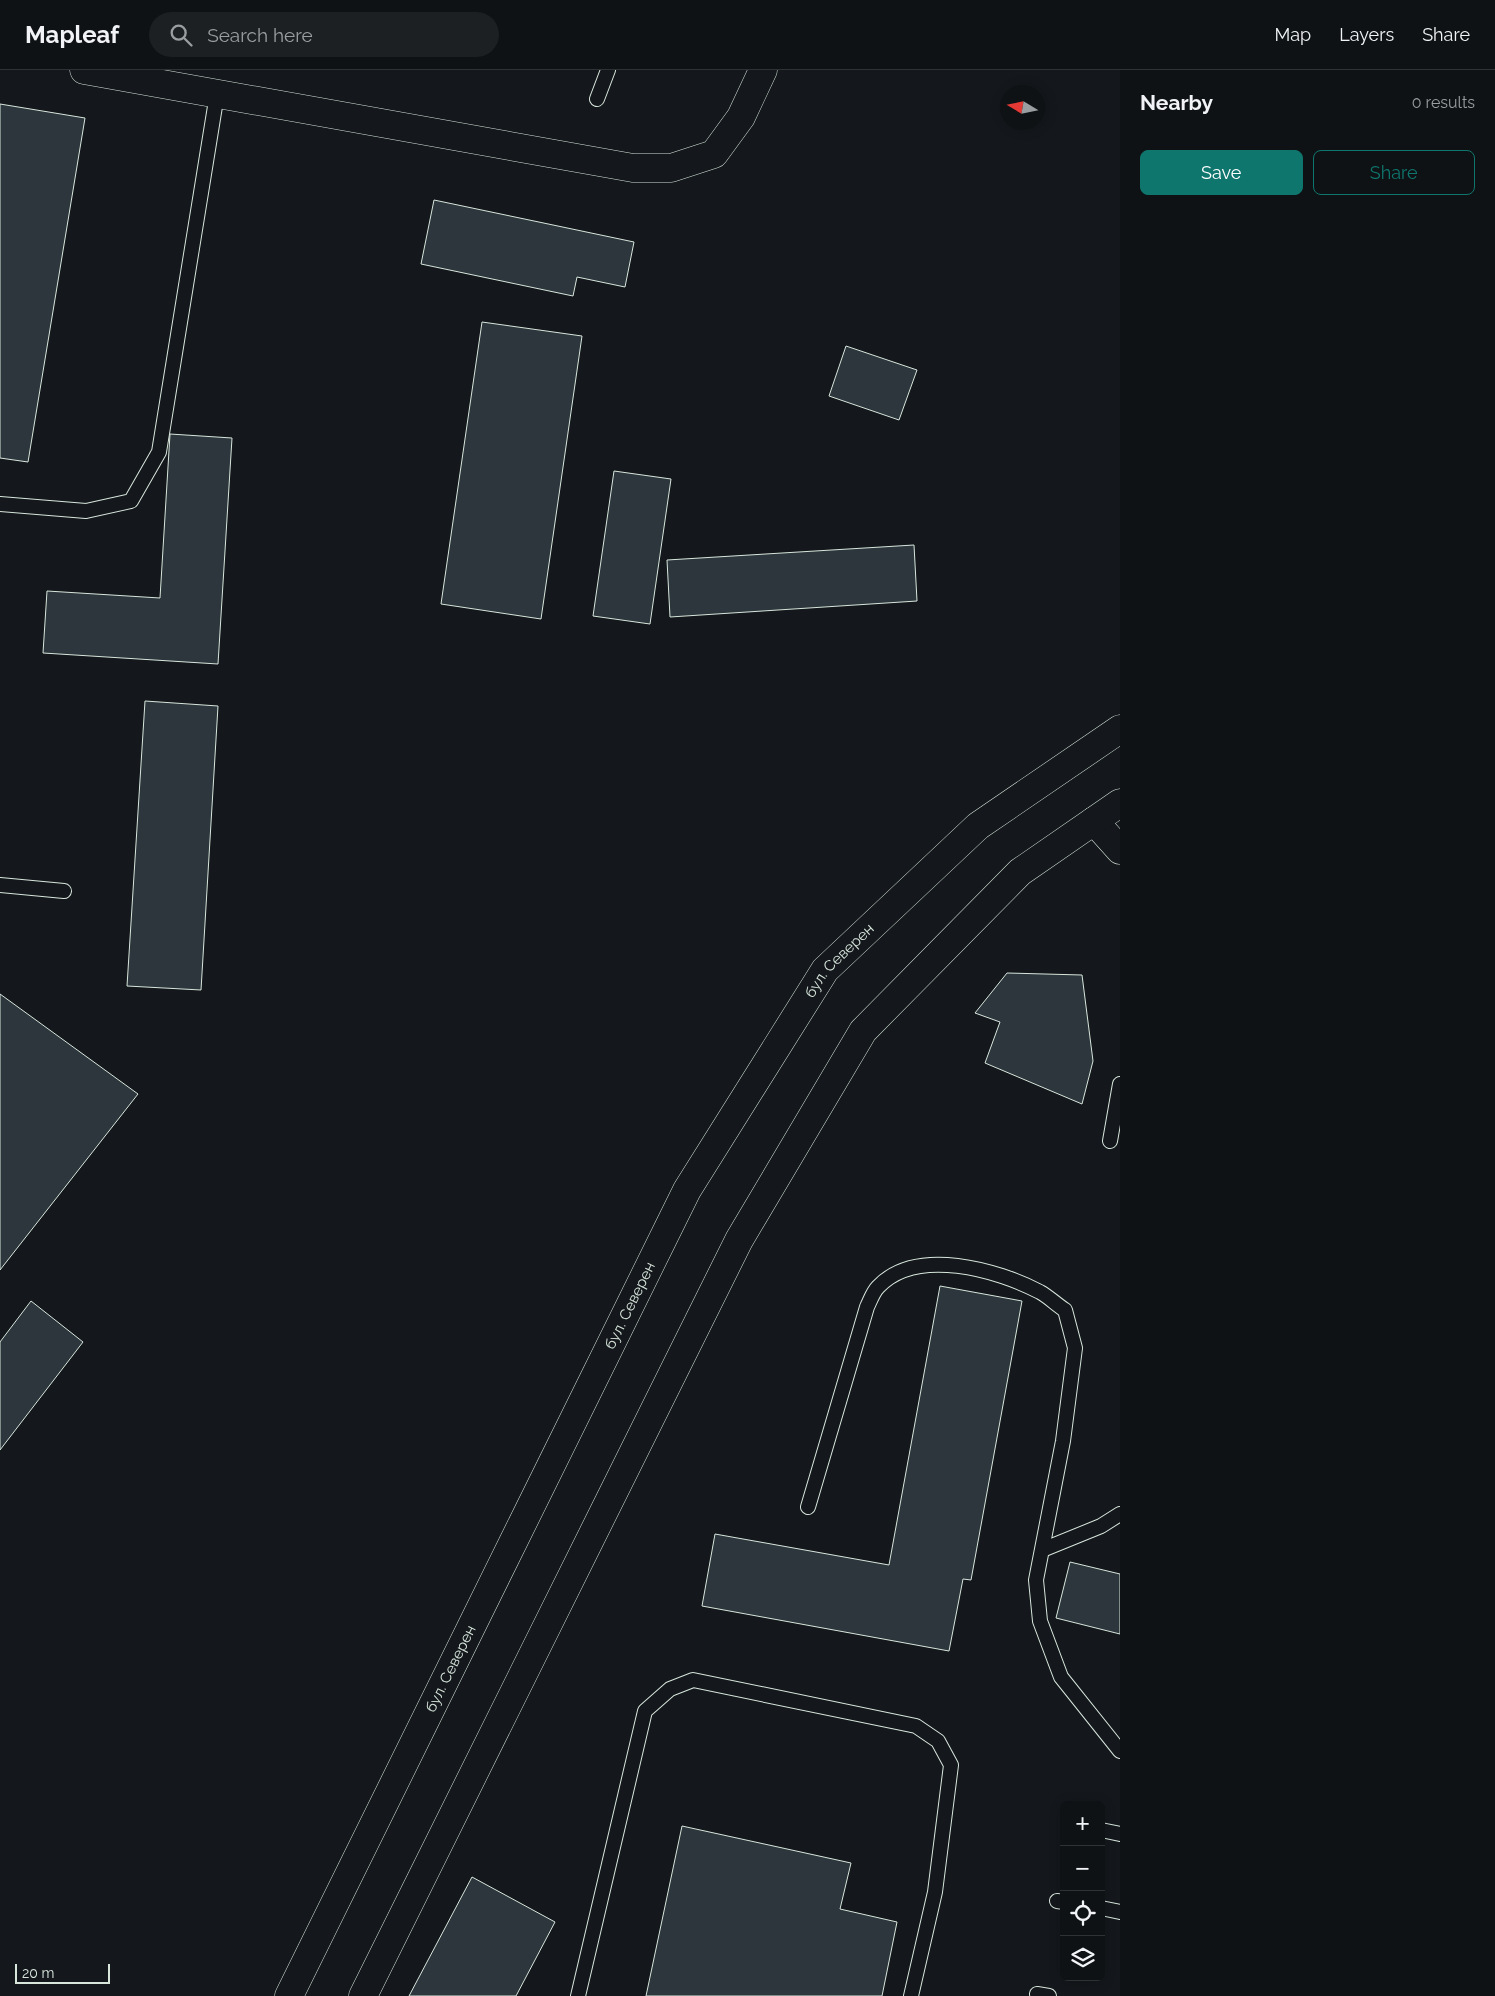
<!DOCTYPE html>
<html lang="en">
<head>
<meta charset="utf-8">
<style>
	:root { --surface:#0f1215; --page:#1d2022; --text:#f1f3f6; --muted:#9b9ea0; --line:#2f3234; --accent:#0f766e }
	body { margin:0; font-family:Raleway,sans-serif; background:var(--page); color:var(--text) }
	.controls { position:absolute; right:15px; bottom:15px; display:grid; overflow:hidden; border-radius:8px; box-shadow:0 2px 12px #0003 }
	.controls button { width:45px; height:45px; display:grid; place-items:center; padding:0; border:0; border-bottom:1px solid var(--line); background:var(--surface); color:var(--text); font:25px sans-serif }
	.compass { position:absolute; left:1000px; top:15px; width:45px; height:45px; border-radius:50%; background:var(--surface); box-shadow:0 2px 12px #0003; rotate:280deg }
	.scale { position:absolute; left:15px; bottom:12px; width:95px; box-sizing:border-box; padding-left:5px; border:2px solid #d8e6dc; border-top:0; font-size:14px; line-height:18px; white-space:nowrap; color:#d8e6dc; -webkit-text-stroke:4px #14181c; paint-order:stroke }
	.list { margin:0; padding:0; list-style:none }
	h2 { display:flex; justify-content:space-between; align-items:center; height:65px; margin:0; padding:0 20px; font-size:21px }
	h2 small { font-size:16px; font-weight:400; color:var(--muted) }
	.actions { display:flex; gap:10px; padding:15px 20px }
	.actions a { flex:1; padding:11px 0; border:1px solid var(--accent); border-radius:8px; text-align:center; font-size:18px; color:var(--accent) }
	.actions .main { background:var(--accent); color:#fff }
	.icon { flex:none; width:28px; height:28px; fill:none; stroke:currentColor; stroke-width:2; stroke-linecap:round; stroke-linejoin:round }
	.map { position:relative; flex:none; width:1120px; height:1926px; overflow:hidden }
	header { display:flex; align-items:center; gap:30px; box-sizing:border-box; height:70px; padding:0 25px; background:var(--surface); border-bottom:1px solid var(--line) }
	header strong { font-size:24px }
	nav { display:flex; gap:28px; margin-inline-start:auto; font-size:18px }
	.search { width:350px; height:45px; background:var(--page); display:flex; align-items:center; gap:12px; box-sizing:border-box; padding:0 18px; border-radius:28px; color:var(--muted); font-size:19px }
	main { display:flex }
	aside { flex:1; background:var(--surface) }
	.map>svg:first-child { display:block }
</style>
</head>
<body>
<header>
<strong>Mapleaf</strong>
<div class="search"><svg class="icon" aria-label="search" viewBox="0 0 24 24"><circle cx="10" cy="10" r="6"/><path d="M15 15l6 6"/></svg>Search here</div>
<nav><a>Map</a><a>Layers</a><a>Share</a></nav>
</header>
<main>
<div class="map">
<svg width="1120" height="1926" viewBox="0 0 1120 1926">
	<rect width="100%" height="100%" fill="#14181c"/>
	<path fill="#2c363c" stroke="#d8e6dc" d="M0 34 85 48 28 392 0 388Z
		M434 130 634 172 625 217 577 207 573 226 421 194Z
		M482 252 582 266 541 549 441 534Z
		M846 276 917 300 899 350 829 326Z
		M170 364 232 368 218 594 43 583 47 521 160 528Z
		M614 401 671 409 650 554 593 546Z
		M914 475 917 531 670 547 667 490Z
		M145 631 218 636 201 920 127 916Z
		M1007 903 1082 905 1093 991 1082 1034 985 993 1000 952 975 943Z
		M0 924 138 1024 0 1200Z
		M940 1216 1022 1231 971 1510 963 1509 949 1581 702 1536 715 1464 889 1495Z
		M31 1231 83 1272 0 1380V1272Z
		M1070 1492 1120 1504V1564L1056 1548Z
		M682 1756 851 1793 840 1839 897 1852 882 1926H646Z
		M472 1807 555 1852 516 1926H409Z"/>
	<g fill="none" stroke-linecap="round" stroke-linejoin="round">
		<g stroke="#d8e6dc" stroke-width="16">
			<path id="lane" d="M597 29 608 0
				M0 434 86 441 131 431 159 382 217 24
				M0 815 64 821
				M1110 1071 1120 1014
				M808 1437 867 1237C870 1231 873 1222 878 1217 916 1176 998 1200 1040 1222 1049 1227 1057 1235 1065 1240L1075 1278 1063 1371 1036 1510 1040 1551 1061 1607 1120 1681
				M1042 1480 1101 1456 1120 1444
				M1101 1760 1120 1764
				M1057 1831 1064 1832
				M1101 1838 1120 1842
				M1037 1924 1049 1926
				M578 1926 645 1641 670 1619 693 1610 916 1656 938 1671 951 1695 935 1822 911 1926"/>
		</g>
		<g stroke="#d8e6dc" stroke-width="29">
			<path id="street" d="M84 0 633 98H671L714 84 741 47 763 0
				M1094 751 1120 780"/>
		</g>
		<g stroke="#d8e6dc" stroke-width="29">
			<g id="secondary">
				<path id="s1" d="M289 1926 687 1120 825 900 978 756 1120 659"/>
				<path d="M363 1926 739 1170 863 961 1020 802 1120 733"/>
			</g>
		</g>
		<use href="#lane" stroke="#14181c" stroke-width="14"/>
		<use href="#street" stroke="#14181c" stroke-width="28"/>
		<use href="#secondary" stroke="#14181c" stroke-width="28"/>
	</g>
	<g text-anchor="middle" stroke-width="4" stroke-linejoin="round" paint-order="stroke">
		<g font-size="15" fill="#d8e6dc" stroke="#14181c">
			<text dy="5" stroke="none"><textPath href="#s1" startOffset="1175">бул. Северен</textPath></text>
			<text dy="5" stroke="none"><textPath href="#s1" startOffset="770">бул. Северен</textPath></text>
			<text dy="5" stroke="none"><textPath href="#s1" startOffset="365">бул. Северен</textPath></text>
		</g>
	</g>
</svg>
<div class="controls">
<button>+</button>
<button>−</button>
<button><svg class="icon" aria-label="locate" viewBox="0 0 24 24"><circle cx="12" cy="12" r="6"/><path d="M12 2v4M12 18v4M2 12h4M18 12h4"/></svg></button>
<button><svg class="icon" aria-label="layers" viewBox="0 0 24 24"><path d="M12 4l9 5-9 5-9-5zM3 14l9 5 9-5"/></svg></button>
</div>
<svg class="compass" viewBox="-18 -18 36 36"><path d="M0-13l5 13h-10z" fill="#e53935"/><path d="M0 13l5-13h-10z" fill="#9b9ea0"/></svg>
<div class="scale">20 m</div>
</div>
<aside>
<h2>Nearby<small>0 results</small></h2>
<ul class="list">
</ul>
<div class="actions"><a class="main">Save</a><a>Share</a></div>
</aside>
</main>
</body>
</html>
